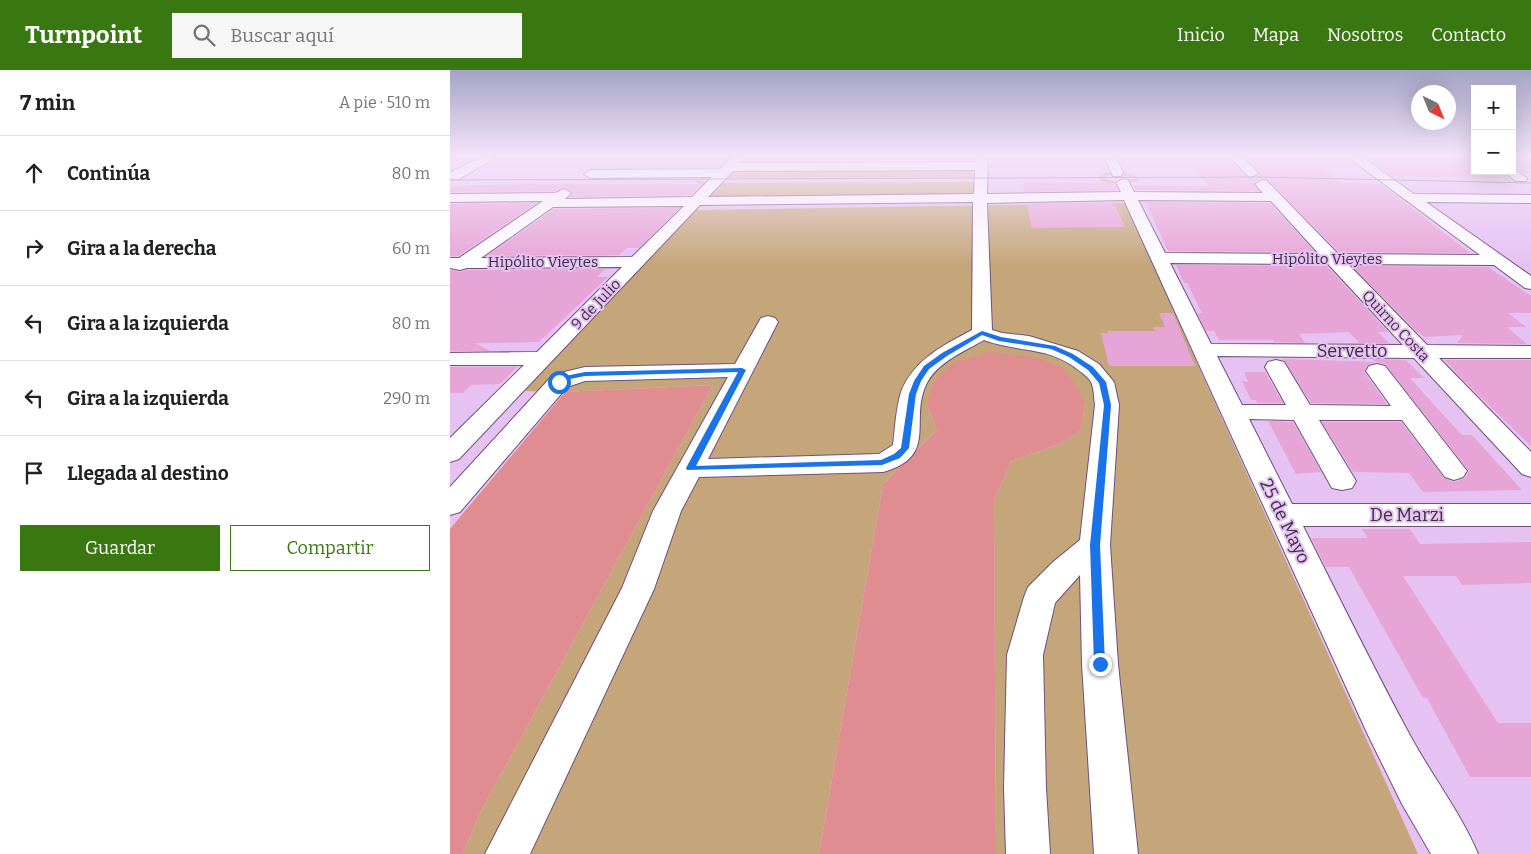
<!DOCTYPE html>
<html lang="es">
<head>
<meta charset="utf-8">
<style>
	:root { --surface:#fff; --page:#f6f6f6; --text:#202124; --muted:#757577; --line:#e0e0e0; --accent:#397710 }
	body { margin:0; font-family:Bitter,serif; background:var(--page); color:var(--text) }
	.controls { position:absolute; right:15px; top:15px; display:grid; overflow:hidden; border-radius:0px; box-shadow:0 5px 20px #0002 }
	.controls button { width:45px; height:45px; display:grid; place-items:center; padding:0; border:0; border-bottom:1px solid var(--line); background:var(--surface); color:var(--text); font:25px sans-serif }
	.compass { position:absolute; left:961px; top:15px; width:45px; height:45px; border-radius:50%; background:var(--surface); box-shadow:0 5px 20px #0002; rotate:137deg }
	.stop { position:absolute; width:15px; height:15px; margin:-11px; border:4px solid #1a73e8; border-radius:50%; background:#fff }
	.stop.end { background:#1a73e8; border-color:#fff; box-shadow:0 1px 5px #0008 }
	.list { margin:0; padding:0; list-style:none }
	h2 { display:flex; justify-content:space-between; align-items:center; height:65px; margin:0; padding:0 20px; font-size:21px }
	h2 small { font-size:16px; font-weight:400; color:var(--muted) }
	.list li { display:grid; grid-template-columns:32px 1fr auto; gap:15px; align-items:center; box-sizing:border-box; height:75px; padding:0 20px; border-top:1px solid var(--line) }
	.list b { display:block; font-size:19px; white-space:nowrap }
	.list em { font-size:16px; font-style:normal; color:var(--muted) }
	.actions { display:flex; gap:10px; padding:15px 20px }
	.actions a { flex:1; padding:11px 0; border:1px solid var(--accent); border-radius:0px; text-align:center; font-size:18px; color:var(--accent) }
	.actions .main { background:var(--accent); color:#fff }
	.icon { flex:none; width:28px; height:28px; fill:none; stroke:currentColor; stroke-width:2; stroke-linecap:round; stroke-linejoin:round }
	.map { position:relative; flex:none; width:1081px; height:784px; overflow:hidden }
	header { display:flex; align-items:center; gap:30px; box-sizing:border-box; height:70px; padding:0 25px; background:var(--accent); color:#fff }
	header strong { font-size:24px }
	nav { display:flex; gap:28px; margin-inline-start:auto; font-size:18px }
	.search { width:350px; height:45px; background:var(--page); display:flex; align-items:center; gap:12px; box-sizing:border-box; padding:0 18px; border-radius:0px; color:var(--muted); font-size:19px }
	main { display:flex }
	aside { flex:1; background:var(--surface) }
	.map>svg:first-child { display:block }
</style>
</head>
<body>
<header>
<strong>Turnpoint</strong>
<div class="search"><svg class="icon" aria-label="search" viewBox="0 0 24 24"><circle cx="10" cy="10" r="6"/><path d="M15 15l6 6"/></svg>Buscar aquí</div>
<nav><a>Inicio</a><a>Mapa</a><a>Nosotros</a><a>Contacto</a></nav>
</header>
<main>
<aside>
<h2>7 min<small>A pie · 510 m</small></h2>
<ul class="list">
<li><svg class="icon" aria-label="ahead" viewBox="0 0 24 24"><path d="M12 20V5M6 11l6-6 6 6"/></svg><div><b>Continúa</b></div><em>80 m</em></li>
<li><svg class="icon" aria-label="right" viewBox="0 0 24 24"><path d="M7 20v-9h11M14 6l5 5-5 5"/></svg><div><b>Gira a la derecha</b></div><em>60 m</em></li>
<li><svg class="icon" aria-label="left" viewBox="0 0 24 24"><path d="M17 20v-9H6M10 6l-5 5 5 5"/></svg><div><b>Gira a la izquierda</b></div><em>80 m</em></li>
<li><svg class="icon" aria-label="left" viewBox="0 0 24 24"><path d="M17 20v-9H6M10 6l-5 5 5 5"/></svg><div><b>Gira a la izquierda</b></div><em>290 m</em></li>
<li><svg class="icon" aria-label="arrive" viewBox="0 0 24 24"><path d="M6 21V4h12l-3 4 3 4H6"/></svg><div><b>Llegada al destino</b></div></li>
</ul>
<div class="actions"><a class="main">Guardar</a><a>Compartir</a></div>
</aside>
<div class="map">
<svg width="1081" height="784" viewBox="0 0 1081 784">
	<rect width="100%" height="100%" fill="#e6c2f3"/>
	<path fill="#c5a67a" d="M527 98V107L276 108 285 99Z
		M526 112V126L258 127 271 113Z
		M675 133 968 784H546L544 431 561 391 615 372 631 360 635 334 477 335 487 360 433 414 369 784H13L30 743 263 315 115 322 72 321 246 140Z"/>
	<path fill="#e08d92" d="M539 282 585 287 612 297 627 316 635 334 631 360 615 372 561 391 544 431 546 784H369L433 414 487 360 477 335 483 313 502 293Z
		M263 315 30 743 13 784H0V459L115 322Z"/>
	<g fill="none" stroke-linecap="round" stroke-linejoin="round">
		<path stroke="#e08d92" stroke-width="3" d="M673 104 685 107
			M650 107 659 104
			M252 108 259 106
			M652 110 663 112
			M679 111 687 110
			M248 112 255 114"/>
	</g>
	<path fill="#e7a4d6" d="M796 85H849L851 87 862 88 891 113 931 114 1020 183 889 182 817 109 811 108 804 112V115L809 121 685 120 683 115 758 116 739 91H781L797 107 803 109 810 103Z
		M913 85H1018L1025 89V101H1050L1052 103H1048L1057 108 942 106Z
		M1062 85H1081V103H1073L1062 96Z
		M573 113H661L668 120 574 122Z
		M99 114H253L241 125 120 127 123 123 113 117 105 121 0 122V116Z
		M673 132 664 133 675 157 582 158 577 134Z
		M691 132 820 133 865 182 718 181 696 133Z
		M87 133 8 186H0V134Z
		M229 138 189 178H177L169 185 37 186 104 139Z
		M726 195 877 196 938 262H928L939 273H909L899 262 849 264 855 273 824 272 823 270H769L764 261H756L747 243H752L737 213H734Z
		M902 196 1038 197 1081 226V243H1058L1076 257H1057L1077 274 1007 273 1013 265 975 267 966 261Z
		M155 199 147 207H158L89 272 25 273 40 281H0V200L10 202 17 200Z
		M709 243H723L745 296H659L651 263H658L657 261H705L703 257H715Z
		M833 289 926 292 923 289 956 290 974 308H960L986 337 1012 365H1022L1072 420 973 422 959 403 903 402 872 352H951L994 408 1005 412 1015 408 1019 401 935 294 927 292 919 294 914 302 937 334 861 333Z
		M995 290H1081V376L1011 308Z
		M0 297H67L50 314 21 315 13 323H0Z
		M794 302H815L833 333H807L806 330H801L792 311 798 312Z
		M818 351 843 352 871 402 846 404Z
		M912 459H960L970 474 1081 472V513L1012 515 1006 506H953L1048 653H1081V707H1020L977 628H973L899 497H876L861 468H918Z"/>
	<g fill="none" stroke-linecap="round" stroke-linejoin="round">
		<g stroke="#70507c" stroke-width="2">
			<path id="minor" d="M34 85H50L9 109H0V103Z
				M284 85H297L290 93 526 92V85H538L537 124 671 122 666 113 673 109 678 110 684 122 813 123 805 114 812 110 817 111 888 184 1030 185 895 85H909L964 124 1081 125V133L976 132 1081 206V219L1075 218 1044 195 898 194 977 275 1081 276V288H989L1081 382V407L1072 404 964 288 767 286 792 335H836L815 297 818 292 826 290 834 292 860 335 941 336 916 301 919 296 927 294 935 296 1017 401 1013 407 1004 410 995 407 952 350H869L906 411 902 418 892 420 882 418 844 350 799 349 842 434H1081V456H853C889 527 924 599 962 669 983 707 1012 745 1028 784H981L952 734 918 665 674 130 537 133 542 260 552 263 579 266 628 281 649 294 664 312 669 335 660 475 668 594 688 784H644L632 594 630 505 605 533 593 585 596 718 600 784H556L554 718 557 585 574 527 578 517 603 492 630 470 645 335C644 328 644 318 641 312 637 305 629 301 623 296 594 276 565 282 534 270 515 281 490 291 478 311 457 348 491 386 433 402L249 407 231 441 204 519 80 784H35L172 518 203 441 278 307 135 311 117 317 10 442 0 445V417L101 307 110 303 135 297 285 294 311 248 318 246 325 248 328 252 258 389 429 384 443 375C445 358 446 338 451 322 463 290 494 275 522 260L523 132 250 135 9 389 0 392V368L74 295H0V283L87 282 172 197 17 198 10 200 0 198V188H9L93 131 0 132V124L105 123 114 119 121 123 115 129 242 127 262 107 140 108 134 104 140 100 270 99ZM525 100 524 124 258 127 283 101ZM688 130 821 131 869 184 715 183ZM234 136 182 187 31 188 103 137ZM720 193 878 194 953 275 761 274Z
				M653 85H665L673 103 671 106H663Z
				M778 85H791L808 103 802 107 798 106Z
				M1062 98 1077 108 1076 111H1066L1052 101H1062Z"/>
		</g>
		<use href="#minor" fill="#fff" fill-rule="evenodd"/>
		<path stroke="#735e7b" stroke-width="1" d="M0 110 806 107 1081 113"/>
	</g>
	<linearGradient id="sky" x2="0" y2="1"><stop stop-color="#a5a4c6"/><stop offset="0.44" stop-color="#f4e4fa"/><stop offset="1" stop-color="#f4e4fa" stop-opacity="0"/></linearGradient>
	<rect width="1081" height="195" fill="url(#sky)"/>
	<path fill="#1a73e8" d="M532 261 551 267 605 276 623 284 643 297 656 312 661 335 650 475 655 594 654 598 650 599 646 598 644 594 640 475 654 335 649 313 638 300 619 287 601 279 549 271 532 265 497 286 479 299 471 311 466 324 459 378 450 388 432 395 237 400 236 398 288 302 135 306 120 309 109 314 106 312 115 306 135 302 292 298 296 300 246 396 431 390 444 384 451 378 459 324 464 311 474 296 492 283Z"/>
	<g text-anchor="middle" stroke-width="4" stroke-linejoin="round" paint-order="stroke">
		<g font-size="15" fill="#3d2f43" stroke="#e6c2f3">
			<text x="877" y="194">Hipólito Vieytes</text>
			<text x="93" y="197">Hipólito Vieytes</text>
			<text transform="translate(146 234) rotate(-46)" y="5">9 de Julio</text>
			<text transform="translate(946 256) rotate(47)" y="5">Quirno Costa</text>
		</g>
		<g font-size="18" fill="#3d2f43" stroke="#e6c2f3">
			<text x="902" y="287">Servetto</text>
			<text x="957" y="451">De Marzi</text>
			<text transform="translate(835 451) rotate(64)" y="6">25 de Mayo</text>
		</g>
	</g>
</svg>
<div class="controls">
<button>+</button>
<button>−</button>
</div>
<svg class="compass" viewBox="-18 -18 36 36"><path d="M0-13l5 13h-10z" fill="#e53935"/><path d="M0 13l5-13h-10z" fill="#757577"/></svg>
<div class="stop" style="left:109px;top:312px"></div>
<div class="stop end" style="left:650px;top:594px"></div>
</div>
</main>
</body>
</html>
